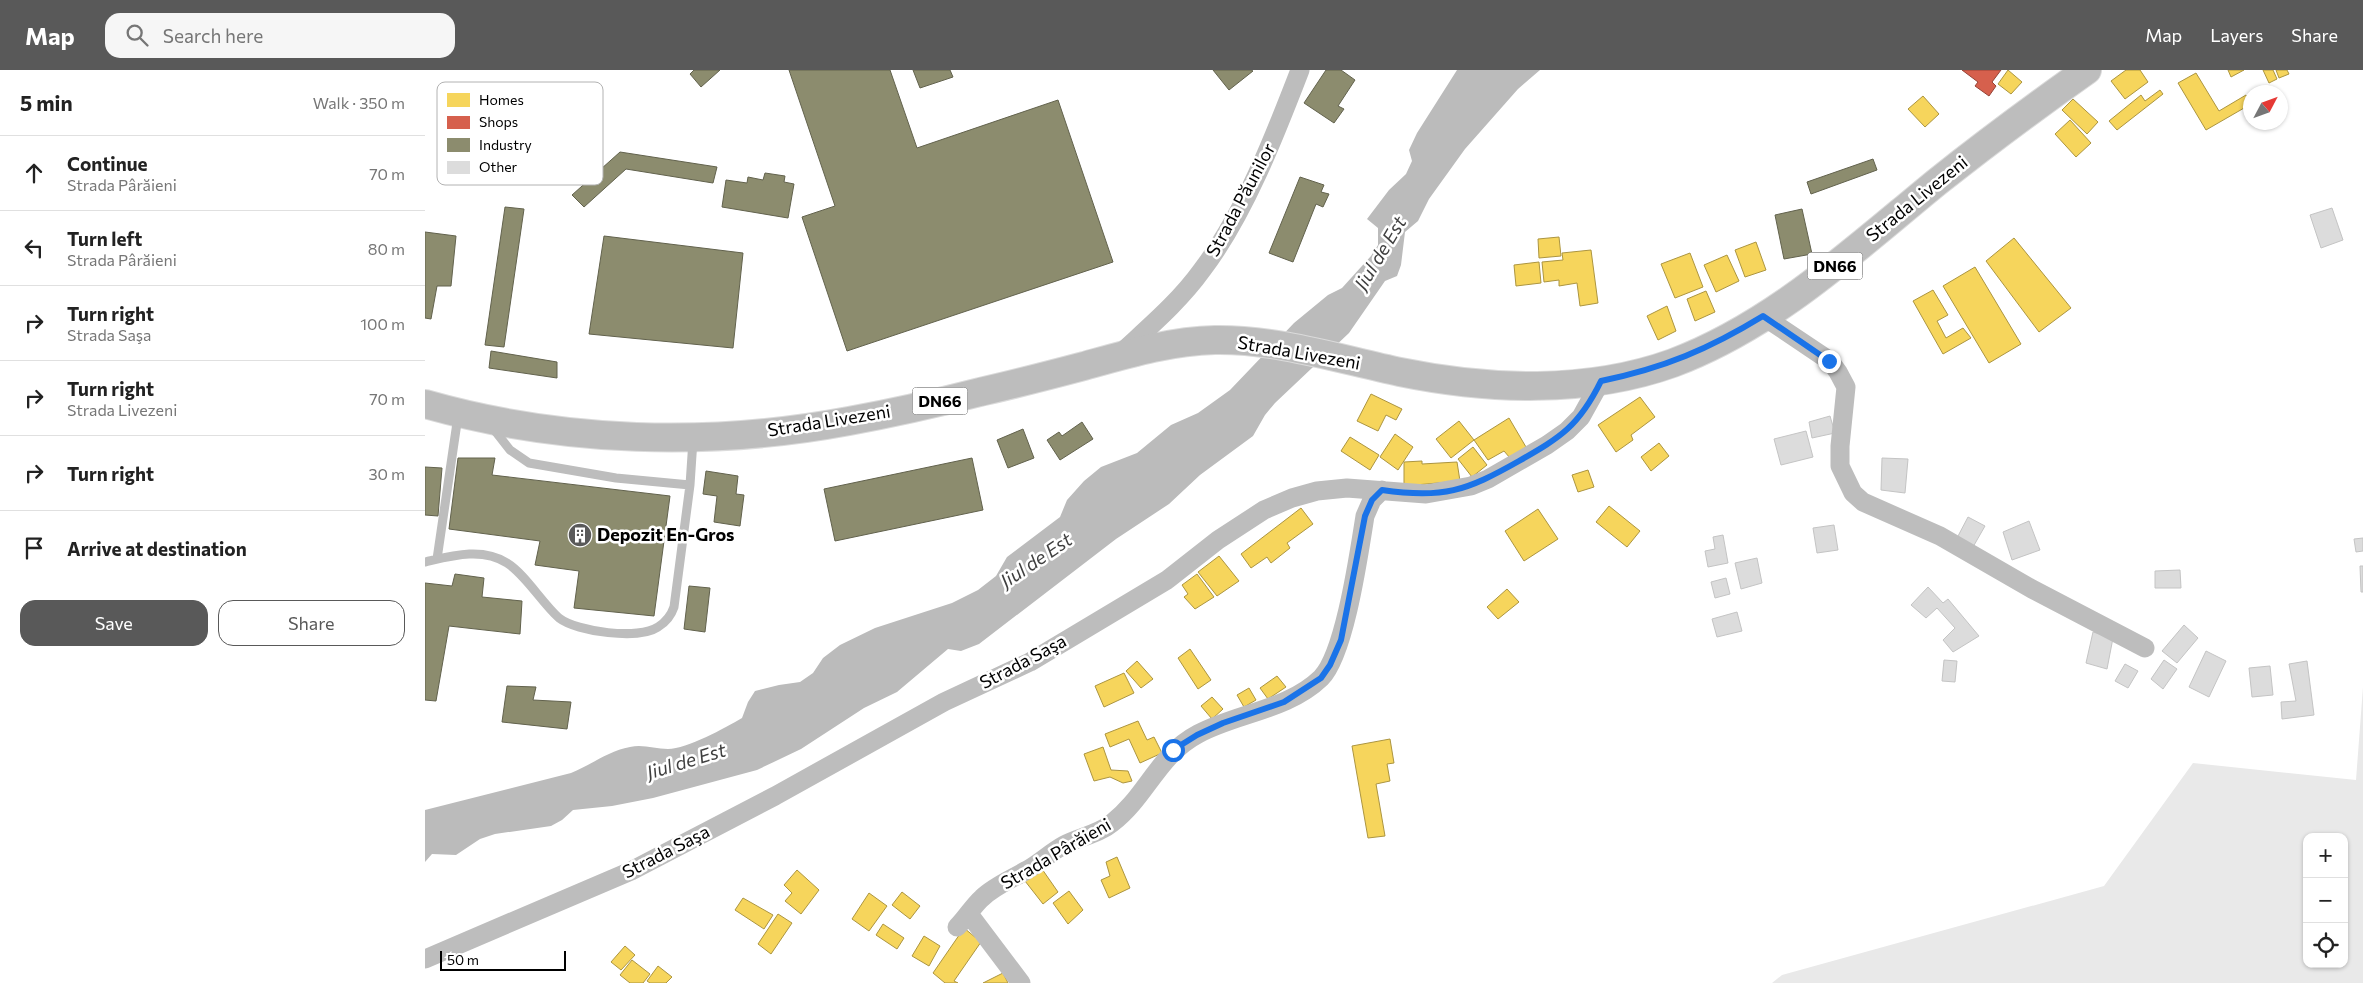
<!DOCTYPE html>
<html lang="en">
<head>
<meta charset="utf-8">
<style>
	:root { --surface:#fff; --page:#f6f6f6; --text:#222; --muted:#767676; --line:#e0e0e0; --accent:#595959 }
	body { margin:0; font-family:Commissioner,sans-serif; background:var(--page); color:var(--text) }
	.controls { position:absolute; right:15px; bottom:15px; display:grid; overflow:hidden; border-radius:10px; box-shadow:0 1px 4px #0004 }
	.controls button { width:45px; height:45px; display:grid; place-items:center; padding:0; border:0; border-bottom:1px solid var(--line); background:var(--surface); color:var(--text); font:25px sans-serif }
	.compass { position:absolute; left:1818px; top:15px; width:45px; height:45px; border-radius:50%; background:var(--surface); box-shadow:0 1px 4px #0004; rotate:49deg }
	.scale { position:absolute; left:15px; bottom:12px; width:126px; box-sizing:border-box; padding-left:5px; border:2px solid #000; border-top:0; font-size:14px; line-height:18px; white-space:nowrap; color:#000; -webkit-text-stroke:4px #fff; paint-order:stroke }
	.stop { position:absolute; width:15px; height:15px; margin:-11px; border:4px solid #1a73e8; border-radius:50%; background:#fff }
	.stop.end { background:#1a73e8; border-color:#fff; box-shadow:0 1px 5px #0008 }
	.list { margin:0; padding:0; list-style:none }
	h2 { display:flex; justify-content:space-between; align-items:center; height:65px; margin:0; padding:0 20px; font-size:21px }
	h2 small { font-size:16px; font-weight:400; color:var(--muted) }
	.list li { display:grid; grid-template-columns:32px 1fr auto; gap:15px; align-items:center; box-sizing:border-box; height:75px; padding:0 20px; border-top:1px solid var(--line) }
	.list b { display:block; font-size:19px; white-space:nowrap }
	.list p { margin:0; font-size:16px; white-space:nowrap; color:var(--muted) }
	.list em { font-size:16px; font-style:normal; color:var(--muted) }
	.actions { display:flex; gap:10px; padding:15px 20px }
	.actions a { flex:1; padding:11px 0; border:1px solid var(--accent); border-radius:15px; text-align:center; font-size:18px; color:var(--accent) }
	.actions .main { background:var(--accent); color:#fff }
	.icon { flex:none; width:28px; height:28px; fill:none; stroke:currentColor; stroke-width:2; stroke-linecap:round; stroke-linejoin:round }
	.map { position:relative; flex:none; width:1938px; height:913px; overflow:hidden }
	header { display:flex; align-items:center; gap:30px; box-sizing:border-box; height:70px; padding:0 25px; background:var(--accent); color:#fff }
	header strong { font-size:24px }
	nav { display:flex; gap:28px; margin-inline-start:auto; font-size:18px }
	.search { width:350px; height:45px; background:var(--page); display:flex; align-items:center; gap:12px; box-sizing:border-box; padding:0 18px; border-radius:15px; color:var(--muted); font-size:19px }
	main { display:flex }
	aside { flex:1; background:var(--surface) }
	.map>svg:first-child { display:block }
</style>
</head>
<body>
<header>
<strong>Map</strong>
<div class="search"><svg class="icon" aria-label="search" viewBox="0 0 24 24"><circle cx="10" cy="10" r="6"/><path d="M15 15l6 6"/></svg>Search here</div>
<nav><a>Map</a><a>Layers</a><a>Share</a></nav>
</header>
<main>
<aside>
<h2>5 min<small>Walk · 350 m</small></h2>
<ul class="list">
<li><svg class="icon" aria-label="ahead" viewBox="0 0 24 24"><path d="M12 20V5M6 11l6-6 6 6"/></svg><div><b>Continue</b><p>Strada Pârăieni</p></div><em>70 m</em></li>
<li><svg class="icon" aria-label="left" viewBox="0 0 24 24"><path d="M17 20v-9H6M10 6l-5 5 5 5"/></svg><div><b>Turn left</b><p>Strada Pârăieni</p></div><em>80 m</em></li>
<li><svg class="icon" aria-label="right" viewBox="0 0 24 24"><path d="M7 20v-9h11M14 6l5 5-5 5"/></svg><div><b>Turn right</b><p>Strada Saşa</p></div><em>100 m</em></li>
<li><svg class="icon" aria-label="right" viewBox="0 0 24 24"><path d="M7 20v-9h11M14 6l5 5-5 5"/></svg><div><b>Turn right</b><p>Strada Livezeni</p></div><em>70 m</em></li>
<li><svg class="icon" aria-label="right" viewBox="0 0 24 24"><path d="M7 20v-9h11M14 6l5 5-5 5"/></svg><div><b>Turn right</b></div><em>30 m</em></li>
<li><svg class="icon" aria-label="arrive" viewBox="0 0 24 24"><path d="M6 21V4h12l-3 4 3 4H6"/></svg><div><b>Arrive at destination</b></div></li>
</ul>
<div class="actions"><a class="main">Save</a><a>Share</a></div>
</aside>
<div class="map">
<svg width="1938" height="913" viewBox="0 0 1938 913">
	<rect width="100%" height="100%" fill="#fff"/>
	<path fill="#e9e9e9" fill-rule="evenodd" d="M1938 617V913H1347L1357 905 1679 816 1768 693 1931 710ZM1882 767H1919V894H1882Z"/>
	<path fill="#bbb" d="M1032 0H1115L1093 19 1040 79 1004 129 993 151 980 162 976 195 972 206 960 211 924 263 850 333 840 345 828 366 775 405 744 434 691 469 554 574 536 581 523 579 472 622 439 638 376 679 332 700 228 728 187 736 148 740 137 750 126 756 70 764 55 769 31 785 7 784 0 792V740L146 703C166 695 183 681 205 677 218 674 230 679 243 679 262 679 300 658 317 648L323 632 330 621 354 615 375 612 388 603 398 588 415 575 450 558 527 533 553 520 571 506 582 487 635 447 642 430 659 411 676 397 712 383 746 355 773 343 805 320 869 253 903 225 917 218 946 186 953 175V158L942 149 964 120 981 104 987 91 984 80 992 63Z"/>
	<path fill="#f6d55c" stroke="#ac9540" d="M1583 0 1597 12 1586 24 1573 14Z
		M1701 0H1715L1723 12 1700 29 1686 11Z
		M1803 0H1819L1806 7Z
		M1838 0H1848L1852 9 1844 13Z
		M1851 0H1862L1864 4 1854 8Z
		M1771 3 1794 41 1821 25 1826 34 1781 60 1753 13Z
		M1735 20 1738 24 1692 60 1684 51 1716 25 1720 31Z
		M1498 26 1514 44 1500 57 1483 39Z
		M1648 29 1673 52 1662 64 1637 40Z
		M1645 50 1666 73 1651 87 1630 64Z
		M1134 167 1136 186 1114 188 1113 169Z
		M1589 168 1646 238 1614 262 1561 191Z
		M1331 172 1341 200 1320 207 1310 180Z
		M1166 180 1173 233 1155 236 1152 213 1134 216V210L1119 212 1117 192 1138 190 1137 183Z
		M1265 183 1278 217 1250 228 1236 194Z
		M1302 185 1314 211 1291 222 1279 195Z
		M1114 192 1116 213 1091 216 1089 195Z
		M1550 197 1596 274 1564 293 1518 216Z
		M1508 220 1523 245 1512 251 1521 268 1538 258 1546 268 1518 284 1488 231Z
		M1281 221 1290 242 1270 251 1262 229Z
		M1242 236 1251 261 1233 270 1222 246Z
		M946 324 977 339 971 350 961 345 953 361 932 351Z
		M1215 327 1230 347 1206 365 1208 370 1191 382 1173 355Z
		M1084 348 1101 377 1085 388 1079 381 1063 390 1049 370Z
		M1034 351 1049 370 1026 388 1011 369Z
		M970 364 988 377 973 400 955 387Z
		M925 367 954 385 945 400 916 381Z
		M1234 373 1244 386 1226 401 1216 387Z
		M1048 377 1062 395 1047 407 1033 389Z
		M997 391V394L1032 392 1035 411 979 416V392Z
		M1163 400 1169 417 1153 422 1147 405Z
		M1184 436 1215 461 1202 477 1171 452Z
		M876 438 888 454 862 473 865 478 846 493 842 487 826 498 816 484Z
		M1113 439 1133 469 1099 491 1080 461Z
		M794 486 814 511 792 526 773 502Z
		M772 504 789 527 770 539 759 527 763 524 757 515Z
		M1082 519 1094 532 1073 549 1062 537Z
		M765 579 786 610 773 619 753 588Z
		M712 591 728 609 716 618 701 601Z
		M699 603 709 623 679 637 670 616Z
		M852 606 861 617 843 629 835 618Z
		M824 618 831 630 819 637 812 625Z
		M787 627 798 639 787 649 776 636Z
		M713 651 722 670 729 667 737 683 715 693 704 669 685 677 680 664Z
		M965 669 969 693 962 694 965 711 951 714 960 766 943 768 927 676Z
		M678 677 686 700 703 701 707 711 698 713 685 707 669 711 659 684Z
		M692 787 705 818 684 828 676 810 685 806 681 792Z
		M617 799 633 822 618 834 600 811Z
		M372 800 394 820 376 844 360 831 367 823 359 815Z
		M644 821 658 840 643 854 628 833Z
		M477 822 495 836 485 849 467 835Z
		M444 823 462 836 444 861 427 849Z
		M318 828 348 845 339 859 310 840Z
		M353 844 367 853 346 884 333 874Z
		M458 854 479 868 472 879 451 865Z
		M539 858 556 872 529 911 533 913H520L508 903Z
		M499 866 515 876 504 896 487 886Z
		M200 876 210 885 196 900 186 892Z
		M207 890 225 904 218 913H205L195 905Z
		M233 896 247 907 241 913H225L222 911Z
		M578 903 583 913H558Z"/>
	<path fill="#d6604d" stroke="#964336" d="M1537 0H1576L1567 12 1571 16 1564 26 1550 16 1553 12Z"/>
	<path fill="#8c8c6e" stroke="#62624d" d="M269 0H295L276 17 265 4Z
		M364 0H465L492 78 633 30 688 192 422 281 377 147 410 136Z
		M488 0H525L528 7 495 18Z
		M788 0H826L828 1 804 20Z
		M901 0H916L930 10 913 36 919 39 909 53 879 33Z
		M195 82 292 97 288 113 201 99 159 137 147 125Z
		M1448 89 1452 100 1386 124 1382 112Z
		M340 103 360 106 359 112 369 114 363 148 297 137 301 110 322 113 323 107 338 110Z
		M875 107 899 115 896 122 904 124 898 137 891 134 868 192 844 183Z
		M80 137 99 139 79 277 60 275Z
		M1377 139 1387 184 1359 189 1350 145Z
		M0 162 31 166 26 216H12L6 249 0 248Z
		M179 166 318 183 308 278 164 264Z
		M66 281 132 292V308L64 298Z
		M657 352 668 369 635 390 622 370 634 362 637 366Z
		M598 359 609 388 583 398 572 370Z
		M33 388H70L67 405 245 426 229 546 149 538 154 501 110 495 115 471 24 459Z
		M547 388 558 440 410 471 399 419Z
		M0 397 17 398 13 446 0 445Z
		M281 401 313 406 311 424 319 425 315 456 289 452 292 426 278 424Z
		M30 504 59 508 57 527 97 531 95 564 24 556 11 631 0 630V513L27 516Z
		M264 516 285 518 280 562 259 559Z
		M82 616 111 617 108 630 146 632 142 659 77 652Z"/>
	<path fill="#dcdcdc" stroke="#c4c4c4" d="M1907 138 1918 170 1896 178 1885 145Z
		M1405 346 1410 363 1387 368 1384 352Z
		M1381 361 1388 387 1356 395 1349 369Z
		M1457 388 1483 389 1480 423 1456 420Z
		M1543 447 1560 456 1548 477 1532 468Z
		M1604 451 1615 480 1587 490 1578 462Z
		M1409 455 1413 480 1392 483 1388 458Z
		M1298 465 1303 493 1283 497 1280 481 1290 479 1288 467Z
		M1938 468V481L1931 482 1929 469Z
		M1332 488 1337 513 1316 519 1310 493Z
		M1935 496H1938V522H1936Z
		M1755 500 1756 518H1730V501Z
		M1301 508 1305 524 1290 528 1286 512Z
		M1503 517 1518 533 1523 529 1554 566 1528 582 1518 570 1530 558 1512 538 1501 548 1486 535Z
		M1312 542 1317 561 1292 567 1287 549Z
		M1759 555 1773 568 1752 593 1737 581Z
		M1668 562 1688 568 1682 599 1661 593Z
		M1781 581 1801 591 1784 627 1764 617Z
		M1519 590 1532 591 1530 612 1517 611Z
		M1739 590 1752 599 1738 619 1726 609Z
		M1882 591 1889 645 1857 649 1856 632 1871 631 1864 594Z
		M1700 594 1713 601 1703 618 1690 611Z
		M1845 596 1848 625 1827 627 1824 598Z"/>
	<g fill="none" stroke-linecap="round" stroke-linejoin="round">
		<g stroke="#dbdbdb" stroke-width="30">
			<path id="primary" d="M0 334C137 373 285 377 424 351 468 343 512 333 555 322 590 314 625 305 659 296 702 284 745 271 790 270 852 269 914 289 975 302 1063 320 1162 324 1248 293 1349 255 1430 179 1512 112 1561 73 1611 36 1662 0"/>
		</g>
		<path stroke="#bdbdbd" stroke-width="9" d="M67 357 85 380 104 393 191 408 265 415
			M12 489 33 346
			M0 492C26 486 57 477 82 493 100 504 117 533 134 548 152 562 214 570 233 557 241 552 246 546 249 537L265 415 268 370"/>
		<path stroke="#bdbdbd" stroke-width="19" d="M1338 246 1405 291 1413 302 1421 317 1415 376V396L1428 423 1438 432 1515 466 1607 519 1720 578
			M695 284C724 257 754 232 777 200 819 145 850 65 875 0
			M544 844 596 913
			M532 857C541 848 548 836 557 828 569 816 587 809 602 800 615 793 626 782 639 775 654 767 674 764 687 753 721 727 733 685 773 664 812 643 863 640 896 608 920 584 934 483 940 446L947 430 957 420
			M0 889 206 801 350 726 519 632 605 592 742 510 793 470 839 440 867 428 892 421 922 418 1001 424 1046 416 1063 409 1122 375 1142 361 1156 347 1176 311"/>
		<use href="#primary" stroke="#bdbdbd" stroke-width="28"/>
	</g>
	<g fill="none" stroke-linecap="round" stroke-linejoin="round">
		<path stroke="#1a73e8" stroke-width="6" d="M748 680 772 665 798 653 859 632 896 608 905 595 916 570 940 446 947 430 957 420C1018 429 1041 421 1094 391 1136 367 1154 356 1176 311 1239 298 1284 279 1338 246L1404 291"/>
	</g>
	<defs>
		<g id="building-disc" transform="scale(1.25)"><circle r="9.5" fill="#595959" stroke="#fff"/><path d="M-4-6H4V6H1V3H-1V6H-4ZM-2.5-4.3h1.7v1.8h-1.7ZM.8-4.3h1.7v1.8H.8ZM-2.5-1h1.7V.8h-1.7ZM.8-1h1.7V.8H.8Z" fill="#fff"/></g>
	</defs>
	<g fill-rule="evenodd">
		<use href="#building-disc" x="155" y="465"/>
	</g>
	<g text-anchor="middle" stroke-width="5" stroke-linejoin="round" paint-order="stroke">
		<g fill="#fff" stroke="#4c4c4c" stroke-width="1">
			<rect x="1382.5" y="182.5" width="55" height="27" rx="4"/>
			<rect x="487.5" y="317.5" width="55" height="27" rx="4"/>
		</g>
		<g font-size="16" font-weight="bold" fill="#000">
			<text x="1410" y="202">DN66</text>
			<text x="515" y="337">DN66</text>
		</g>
		<g font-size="18" fill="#000" stroke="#fff">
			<text transform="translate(1492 129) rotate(-39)" y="6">Strada Livezeni</text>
			<text transform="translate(816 130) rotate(-62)" y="6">Strada Păunilor</text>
			<text transform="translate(874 283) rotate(10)" y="6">Strada Livezeni</text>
			<text transform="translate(404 351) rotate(-9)" y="6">Strada Livezeni</text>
			<text transform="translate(598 592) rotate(-28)" y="6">Strada Saşa</text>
			<text transform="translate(241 782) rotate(-27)" y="6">Strada Saşa</text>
			<text transform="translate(631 784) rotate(-30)" y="6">Strada Pârăieni</text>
		</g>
		<g font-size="18" font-weight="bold" fill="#000" stroke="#fff" text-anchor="start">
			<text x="172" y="471">Depozit En-Gros</text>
		</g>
		<g font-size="19" font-style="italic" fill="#3f3f3f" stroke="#fff">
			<text transform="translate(955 183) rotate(-59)" y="7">Jiul de Est</text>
			<text transform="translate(611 490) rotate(-34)" y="7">Jiul de Est</text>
			<text transform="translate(261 691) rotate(-17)" y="7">Jiul de Est</text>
		</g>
	</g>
	<rect x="12" y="12" width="166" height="103" rx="8" fill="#fff" stroke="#b2b2b2" stroke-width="1"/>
	<rect x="22" y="23" width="23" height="14" fill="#f6d55c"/>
	<rect x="22" y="46" width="23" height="13" fill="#d6604d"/>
	<rect x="22" y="68" width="23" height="14" fill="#8c8c6e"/>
	<rect x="22" y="91" width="23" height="13" fill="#dcdcdc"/>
	<g font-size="14" fill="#000">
		<text x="54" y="35">Homes</text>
		<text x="54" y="57">Shops</text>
		<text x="54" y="80">Industry</text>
		<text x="54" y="102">Other</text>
	</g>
</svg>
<div class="controls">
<button>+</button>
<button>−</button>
<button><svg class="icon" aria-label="locate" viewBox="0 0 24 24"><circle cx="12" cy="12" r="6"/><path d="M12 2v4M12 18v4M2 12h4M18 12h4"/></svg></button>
</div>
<svg class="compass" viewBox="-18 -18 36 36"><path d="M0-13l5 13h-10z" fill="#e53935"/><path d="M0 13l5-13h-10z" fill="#767676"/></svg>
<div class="scale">50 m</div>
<div class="stop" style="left:748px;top:680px"></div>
<div class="stop end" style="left:1404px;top:291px"></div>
</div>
</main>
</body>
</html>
